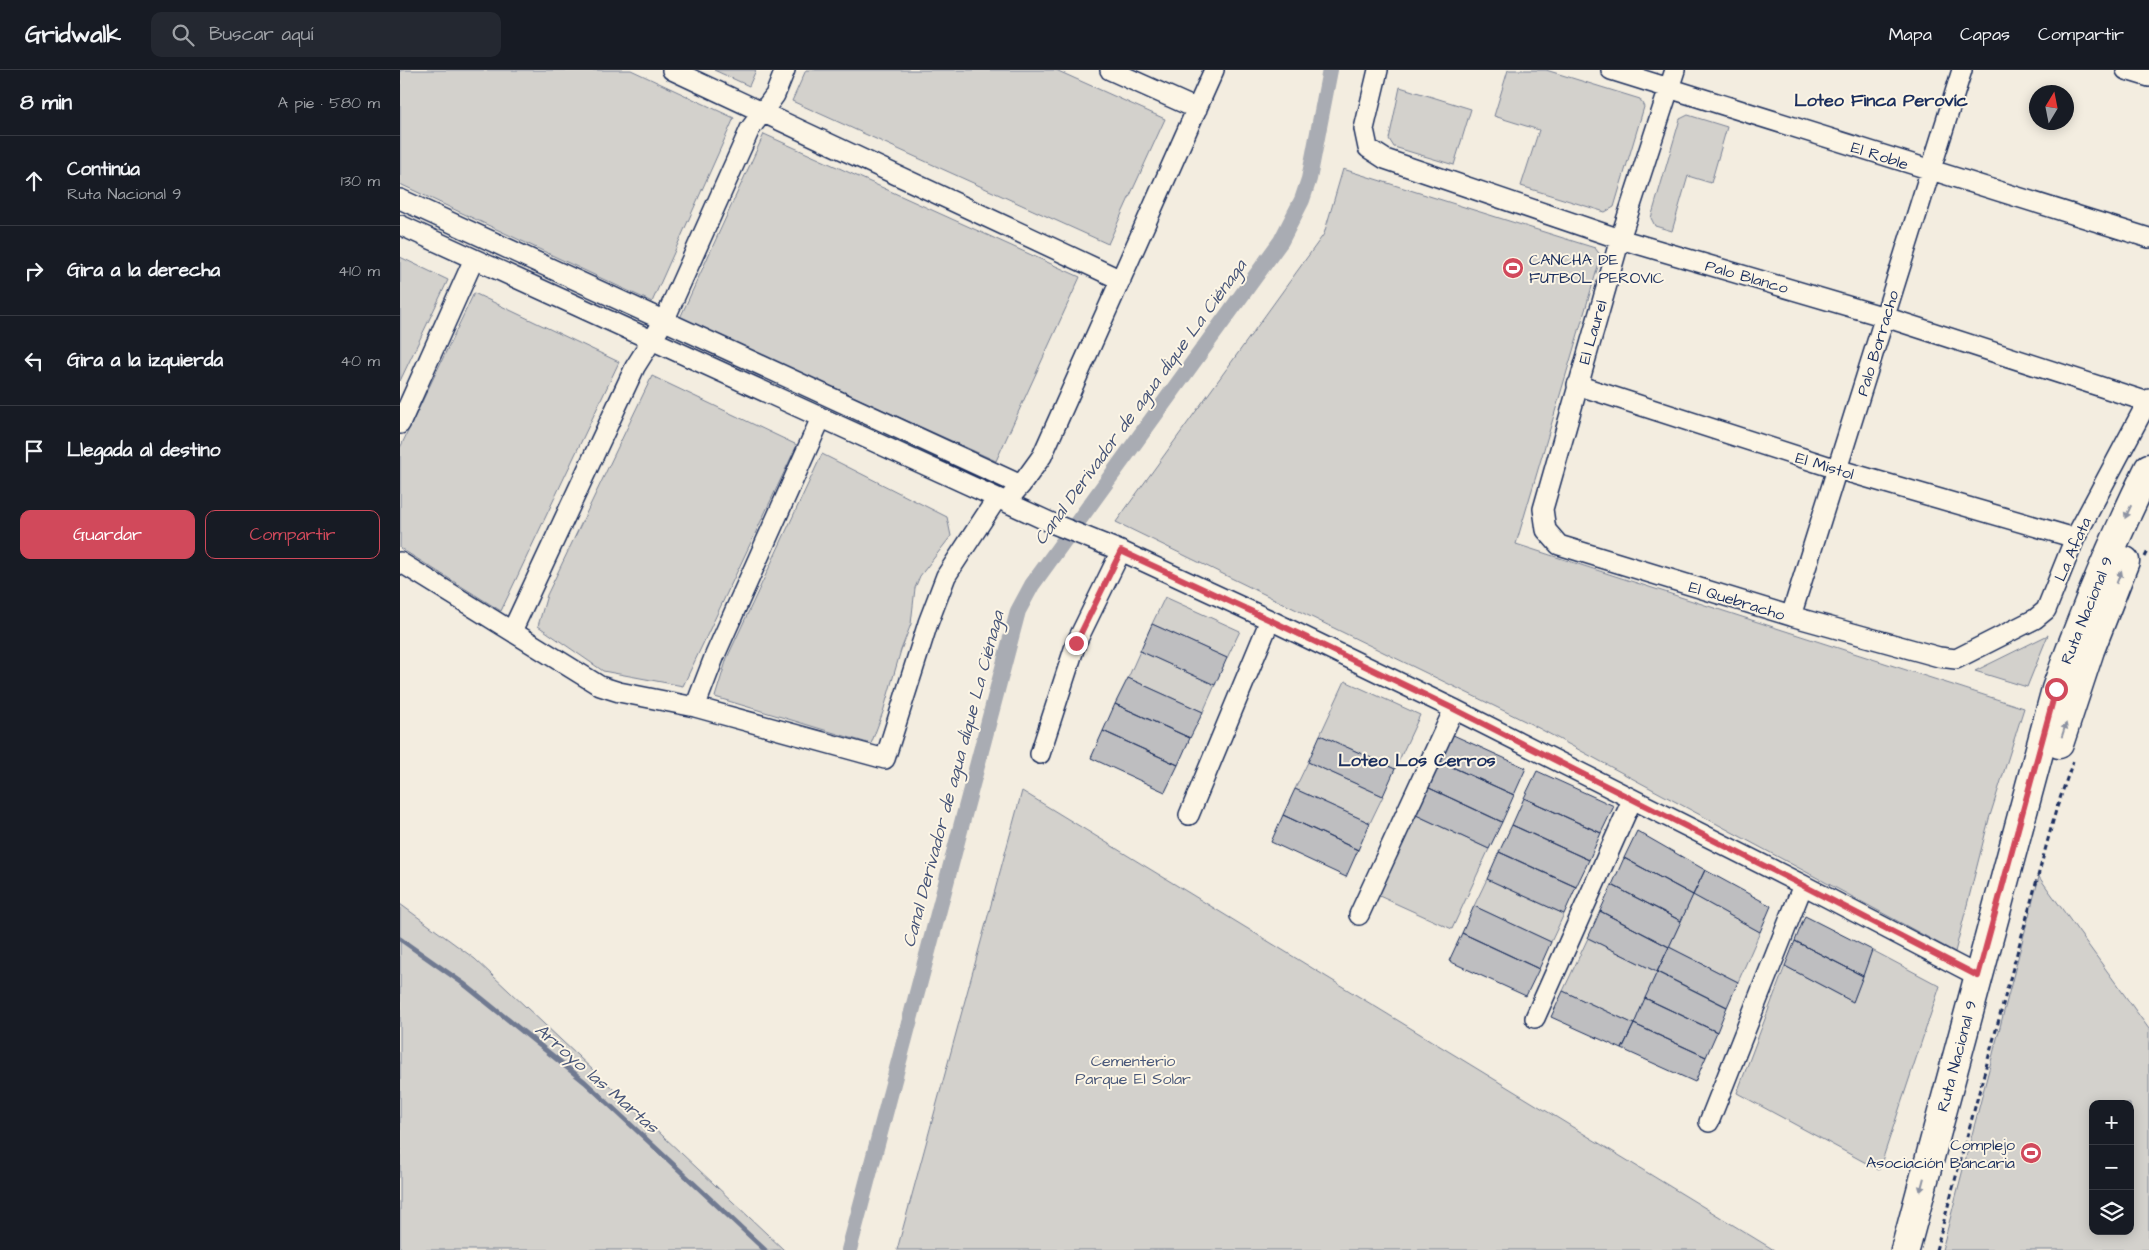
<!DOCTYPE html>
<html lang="es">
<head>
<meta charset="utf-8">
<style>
	:root { --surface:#171b24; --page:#242831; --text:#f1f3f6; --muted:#9ea1a6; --line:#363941; --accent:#d1495b }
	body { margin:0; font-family:"Architects Daughter",sans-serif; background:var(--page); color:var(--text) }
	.controls { position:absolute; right:15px; bottom:15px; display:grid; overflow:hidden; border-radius:10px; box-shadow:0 2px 12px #0003 }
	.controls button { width:45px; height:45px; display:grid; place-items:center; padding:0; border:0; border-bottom:1px solid var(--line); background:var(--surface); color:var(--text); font:25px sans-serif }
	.compass { position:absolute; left:1629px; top:15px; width:45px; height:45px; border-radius:50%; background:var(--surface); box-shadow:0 2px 12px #0003; rotate:10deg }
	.stop { position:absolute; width:15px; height:15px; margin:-11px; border:4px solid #d1495b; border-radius:50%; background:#fff }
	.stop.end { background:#d1495b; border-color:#fff; box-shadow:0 1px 5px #0008 }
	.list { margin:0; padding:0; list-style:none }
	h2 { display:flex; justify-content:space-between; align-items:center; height:65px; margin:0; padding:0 20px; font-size:21px }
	h2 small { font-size:16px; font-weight:400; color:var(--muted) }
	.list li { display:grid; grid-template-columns:32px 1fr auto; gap:15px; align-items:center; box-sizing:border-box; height:90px; padding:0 20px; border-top:1px solid var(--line) }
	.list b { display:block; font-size:19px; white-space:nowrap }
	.list p { margin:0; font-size:16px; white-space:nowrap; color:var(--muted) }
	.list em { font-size:16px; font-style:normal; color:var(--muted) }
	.actions { display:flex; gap:10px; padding:15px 20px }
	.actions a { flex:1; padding:11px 0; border:1px solid var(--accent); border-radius:10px; text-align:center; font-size:18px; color:var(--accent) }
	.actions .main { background:var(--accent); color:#fff }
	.icon { flex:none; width:28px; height:28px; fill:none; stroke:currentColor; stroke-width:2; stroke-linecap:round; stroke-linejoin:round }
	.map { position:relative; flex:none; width:1749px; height:1180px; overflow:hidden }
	header { display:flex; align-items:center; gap:30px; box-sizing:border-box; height:70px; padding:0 25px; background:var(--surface); border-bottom:1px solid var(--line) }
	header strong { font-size:24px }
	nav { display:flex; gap:28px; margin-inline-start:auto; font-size:18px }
	.search { width:350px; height:45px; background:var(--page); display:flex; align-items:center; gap:12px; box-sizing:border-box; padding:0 18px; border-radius:10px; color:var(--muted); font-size:19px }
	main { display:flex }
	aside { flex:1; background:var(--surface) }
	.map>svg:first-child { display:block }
</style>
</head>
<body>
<header>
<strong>Gridwalk</strong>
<div class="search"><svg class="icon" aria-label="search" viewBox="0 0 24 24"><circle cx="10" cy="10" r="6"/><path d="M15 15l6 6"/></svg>Buscar aquí</div>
<nav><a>Mapa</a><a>Capas</a><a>Compartir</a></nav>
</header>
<main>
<aside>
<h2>8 min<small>A pie · 580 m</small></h2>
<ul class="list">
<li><svg class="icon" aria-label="ahead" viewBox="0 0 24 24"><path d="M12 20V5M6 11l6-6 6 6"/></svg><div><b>Continúa</b><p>Ruta Nacional 9</p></div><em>130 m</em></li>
<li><svg class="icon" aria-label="right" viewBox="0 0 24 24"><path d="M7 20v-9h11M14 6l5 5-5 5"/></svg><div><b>Gira a la derecha</b></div><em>410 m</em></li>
<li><svg class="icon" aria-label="left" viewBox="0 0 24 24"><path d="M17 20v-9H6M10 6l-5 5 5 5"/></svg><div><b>Gira a la izquierda</b></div><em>40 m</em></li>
<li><svg class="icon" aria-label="arrive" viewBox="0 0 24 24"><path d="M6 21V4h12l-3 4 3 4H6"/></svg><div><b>Llegada al destino</b></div></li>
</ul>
<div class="actions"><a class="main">Guardar</a><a>Compartir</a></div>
</aside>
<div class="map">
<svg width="1749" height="1180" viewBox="0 0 1749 1180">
	<rect width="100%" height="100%" fill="#f3ede0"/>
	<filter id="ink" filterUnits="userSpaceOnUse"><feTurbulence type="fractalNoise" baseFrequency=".02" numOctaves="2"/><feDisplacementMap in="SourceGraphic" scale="10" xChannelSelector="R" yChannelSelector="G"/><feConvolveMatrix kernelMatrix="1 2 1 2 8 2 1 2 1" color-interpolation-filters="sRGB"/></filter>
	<g filter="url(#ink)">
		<path fill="#d3d1cc" stroke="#778095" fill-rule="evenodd" d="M0 0H231L334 48 252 232 0 114Z
			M314 0H356L349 16Z
			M406 0H656L765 49 708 174 392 31Z
			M1108 0H1146L1240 29 1244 37 1214 137 1205 142 1121 116 1139 60 1094 46Z
			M1000 17 1071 39 1054 95 994 77 989 69Z
			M1288 45 1327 57 1311 113 1288 106 1272 161 1255 156 1251 148 1280 49Z
			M364 64 680 207 596 391 280 248Z
			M943 99 1195 178 1201 186 1116 474 1624 638 1589 749 1555 882 1131 654 716 452 924 164Z
			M0 187 48 210 0 311Z
			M74 223 219 292 101 541 0 478V378Z
			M252 306 397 375 283 616 203 601 138 556 147 525Z
			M422 384 547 447 551 466 520 506 515 518 511 554 501 580 483 642 471 674 315 627 327 588Z
			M765 527 840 561 827 588 752 554Z
			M1648 565 1627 617 1575 601Z
			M740 581 815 615 803 642 728 608Z
			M945 611 1020 645 995 699 920 665Z
			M908 692 983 726 970 753 895 719Z
			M622 721 1374 1180H497Z
			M1014 744 1089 779 1052 859 977 825Z
			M1639 807 1749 959V1180H1542ZM1693 1034H1730V1161H1693Z
			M1087 809 1164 844 1151 872 1074 836Z
			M1293 825 1360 862 1338 912 1269 877Z
			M0 834 75 889 384 1180H0Z
			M1188 868 1257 902 1234 954 1163 921Z
			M1472 880 1540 916 1479 1100 1337 1023 1385 896 1453 932Z"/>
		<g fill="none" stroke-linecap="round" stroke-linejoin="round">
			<path stroke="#707a91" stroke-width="5" d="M0 869 64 914 185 1012 365 1180"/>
			<path stroke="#a9acb3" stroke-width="16" d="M449 1180 618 541 632 515 881 171 902 130 909 109 930 0"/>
		</g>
		<path fill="#bebec0" stroke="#1b2f5e" d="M752 554 827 588 815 615 740 581Z
			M728 608 803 642 790 668 715 634Z
			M715 634 790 668 778 695 703 661Z
			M703 661 778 695 765 722 691 688Z
			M1051 664 1126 698 1114 725 1039 691Z
			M920 665 995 699 983 726 908 692Z
			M1039 691 1114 725 1102 752 1027 717Z
			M1137 701 1214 736 1201 763 1124 728Z
			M1027 717 1102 752 1089 779 1014 744Z
			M895 719 970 753 958 780 883 745Z
			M1124 728 1201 763 1189 790 1112 755Z
			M883 745 958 780 946 807 871 772Z
			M1112 755 1189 790 1176 817 1099 782Z
			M1237 761 1305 800 1293 825 1224 788Z
			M1099 782 1176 817 1164 844 1087 809Z
			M1224 788 1293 825 1281 851 1212 815Z
			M1305 800 1371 836 1360 862 1293 825Z
			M1212 815 1281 851 1269 877 1200 841Z
			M1074 836 1151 872 1139 899 1062 863Z
			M1200 841 1269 877 1257 902 1188 868Z
			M1405 846 1472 880 1463 906 1395 871Z
			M1062 863 1139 899 1126 926 1049 891Z
			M1395 871 1463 906 1453 932 1385 896Z
			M1269 877 1338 912 1327 937 1257 902Z
			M1257 902 1327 937 1317 962 1245 928Z
			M1163 921 1234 954 1222 979 1151 947Z
			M1245 928 1317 962 1306 987 1234 954Z
			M1234 954 1306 987 1295 1012 1222 979Z"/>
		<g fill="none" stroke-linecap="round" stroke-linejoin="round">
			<g stroke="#1b2f5e" stroke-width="22">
				<path id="minor" d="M272 0 721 210
					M710 0 797 39
					M978 0 964 59 968 78 985 89 1220 169 1485 247 1748 332
					M1211 0 1749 168
					M1275 0 1220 169 1143 439 1146 460 1159 475 1391 546 1539 587 1556 589 1635 549 1646 540 1675 468 1749 329
					M1726 0 1749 7
					M0 129 621 415 606 432
					M0 155 654 454 721 481 870 550 1054 639 1403 815 1578 906
					M1177 315 1437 399 1675 468
					M0 354 74 189
					M621 415 642 386 814 0
					M0 492 200 616 219 622 295 637 485 689 528 553 546 506 597 428
					M1391 546 1562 0
					M112 561 235 297 264 251 350 59 375 25 385 0
					M295 637 315 585 421 348
					M640 684 676 573 721 481
					M789 745 870 550
					M959 845 1054 639
					M1135 948 1232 730
					M1309 1052 1403 815"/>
			</g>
			<g stroke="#1b2f5e" stroke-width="31">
				<path id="primary" d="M1659 674 1690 580 1725 491
					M1505 1180 1656 619C1683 543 1713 470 1749 398"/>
			</g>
			<path stroke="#1b2f5e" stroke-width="3" stroke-dasharray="5 4" stroke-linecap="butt" d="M1745 487 1749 479
				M1536 1180 1656 740 1673 691"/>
			<use href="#minor" stroke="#fcf5e5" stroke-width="19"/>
			<use href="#primary" stroke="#fcf5e5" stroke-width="28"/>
		</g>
		<defs><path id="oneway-solid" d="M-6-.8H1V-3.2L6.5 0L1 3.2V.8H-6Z" transform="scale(1.25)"/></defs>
		<g fill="#8c92a2">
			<use href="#oneway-solid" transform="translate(1728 442) rotate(115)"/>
			<use href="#oneway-solid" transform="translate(1719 507) rotate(-69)"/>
			<use href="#oneway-solid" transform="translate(1664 660) rotate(-72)"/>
			<use href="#oneway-solid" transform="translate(1522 1115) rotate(105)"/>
		</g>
	</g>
	<g fill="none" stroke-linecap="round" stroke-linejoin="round" filter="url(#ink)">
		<path stroke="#d1495b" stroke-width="6" d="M676 573 721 481 870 550 1054 639 1402 815 1578 906 1656 619"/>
	</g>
	<defs>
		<g id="stadium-disc" transform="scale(1.125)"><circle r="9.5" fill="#d1495b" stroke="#fcf5e5"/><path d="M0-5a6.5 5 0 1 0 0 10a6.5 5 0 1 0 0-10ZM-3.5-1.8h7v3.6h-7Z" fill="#fff"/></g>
	</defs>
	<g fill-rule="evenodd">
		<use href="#stadium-disc" x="1113" y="198"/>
		<use href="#stadium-disc" x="1631" y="1083"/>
	</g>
	<g text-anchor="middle" stroke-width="4" stroke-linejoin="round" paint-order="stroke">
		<g font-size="16" fill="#1b2f5e" stroke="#fcf5e5">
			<text transform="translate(1480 85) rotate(18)" y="6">El Roble</text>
			<text transform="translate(1347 206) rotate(16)" y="6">Palo Blanco</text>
			<text transform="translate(1192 262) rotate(-74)" y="6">El Laurel</text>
			<text transform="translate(1477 273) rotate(-73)" y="6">Palo Borracho</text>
			<text transform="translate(1425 395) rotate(17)" y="6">El Mistol</text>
			<text transform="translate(1672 479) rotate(-66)" y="6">La Afata</text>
			<text transform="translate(1337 530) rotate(17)" y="6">El Quebracho</text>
			<text transform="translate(1686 540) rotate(-68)" y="6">Ruta Nacional 9</text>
			<text transform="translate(1556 986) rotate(-75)" y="6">Ruta Nacional 9</text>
		</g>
		<g font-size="16" fill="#1b2f5e" stroke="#fcf5e5" text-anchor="start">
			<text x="1129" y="195">CANCHA DE<tspan x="1129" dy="18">FUTBOL PEROVIC</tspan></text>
			<text x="1615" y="1080" text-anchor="end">Complejo<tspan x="1615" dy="18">Asociación Bancaria</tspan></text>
		</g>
		<g font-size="16" fill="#49587a" stroke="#fcf5e5">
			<text x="733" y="996">Cementerio<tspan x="733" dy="18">Parque El Solar</tspan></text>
		</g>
		<g font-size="18" font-weight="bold" fill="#1b2f5e" stroke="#fcf5e5">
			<text x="1481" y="36">Loteo Finca Perovíc</text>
			<text x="1017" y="696">Loteo Los Cerros</text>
		</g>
		<g font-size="18" font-style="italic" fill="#465478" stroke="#fcf5e5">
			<text transform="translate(740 332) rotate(-54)" y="6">Canal Derivador de agua dique La Ciénaga</text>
			<text transform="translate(553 709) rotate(-75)" y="6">Canal Derivador de agua dique La Ciénaga</text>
			<text transform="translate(197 1008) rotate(41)" y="6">Arroyo las Martas</text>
		</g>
	</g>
</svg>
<div class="controls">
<button>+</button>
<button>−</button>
<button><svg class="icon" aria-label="layers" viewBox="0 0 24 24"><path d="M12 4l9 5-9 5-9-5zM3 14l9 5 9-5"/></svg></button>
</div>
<svg class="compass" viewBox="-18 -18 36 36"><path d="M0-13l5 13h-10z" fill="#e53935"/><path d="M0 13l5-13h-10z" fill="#9ea1a6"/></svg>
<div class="stop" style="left:1656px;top:619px"></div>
<div class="stop end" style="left:676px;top:573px"></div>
</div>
</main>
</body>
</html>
